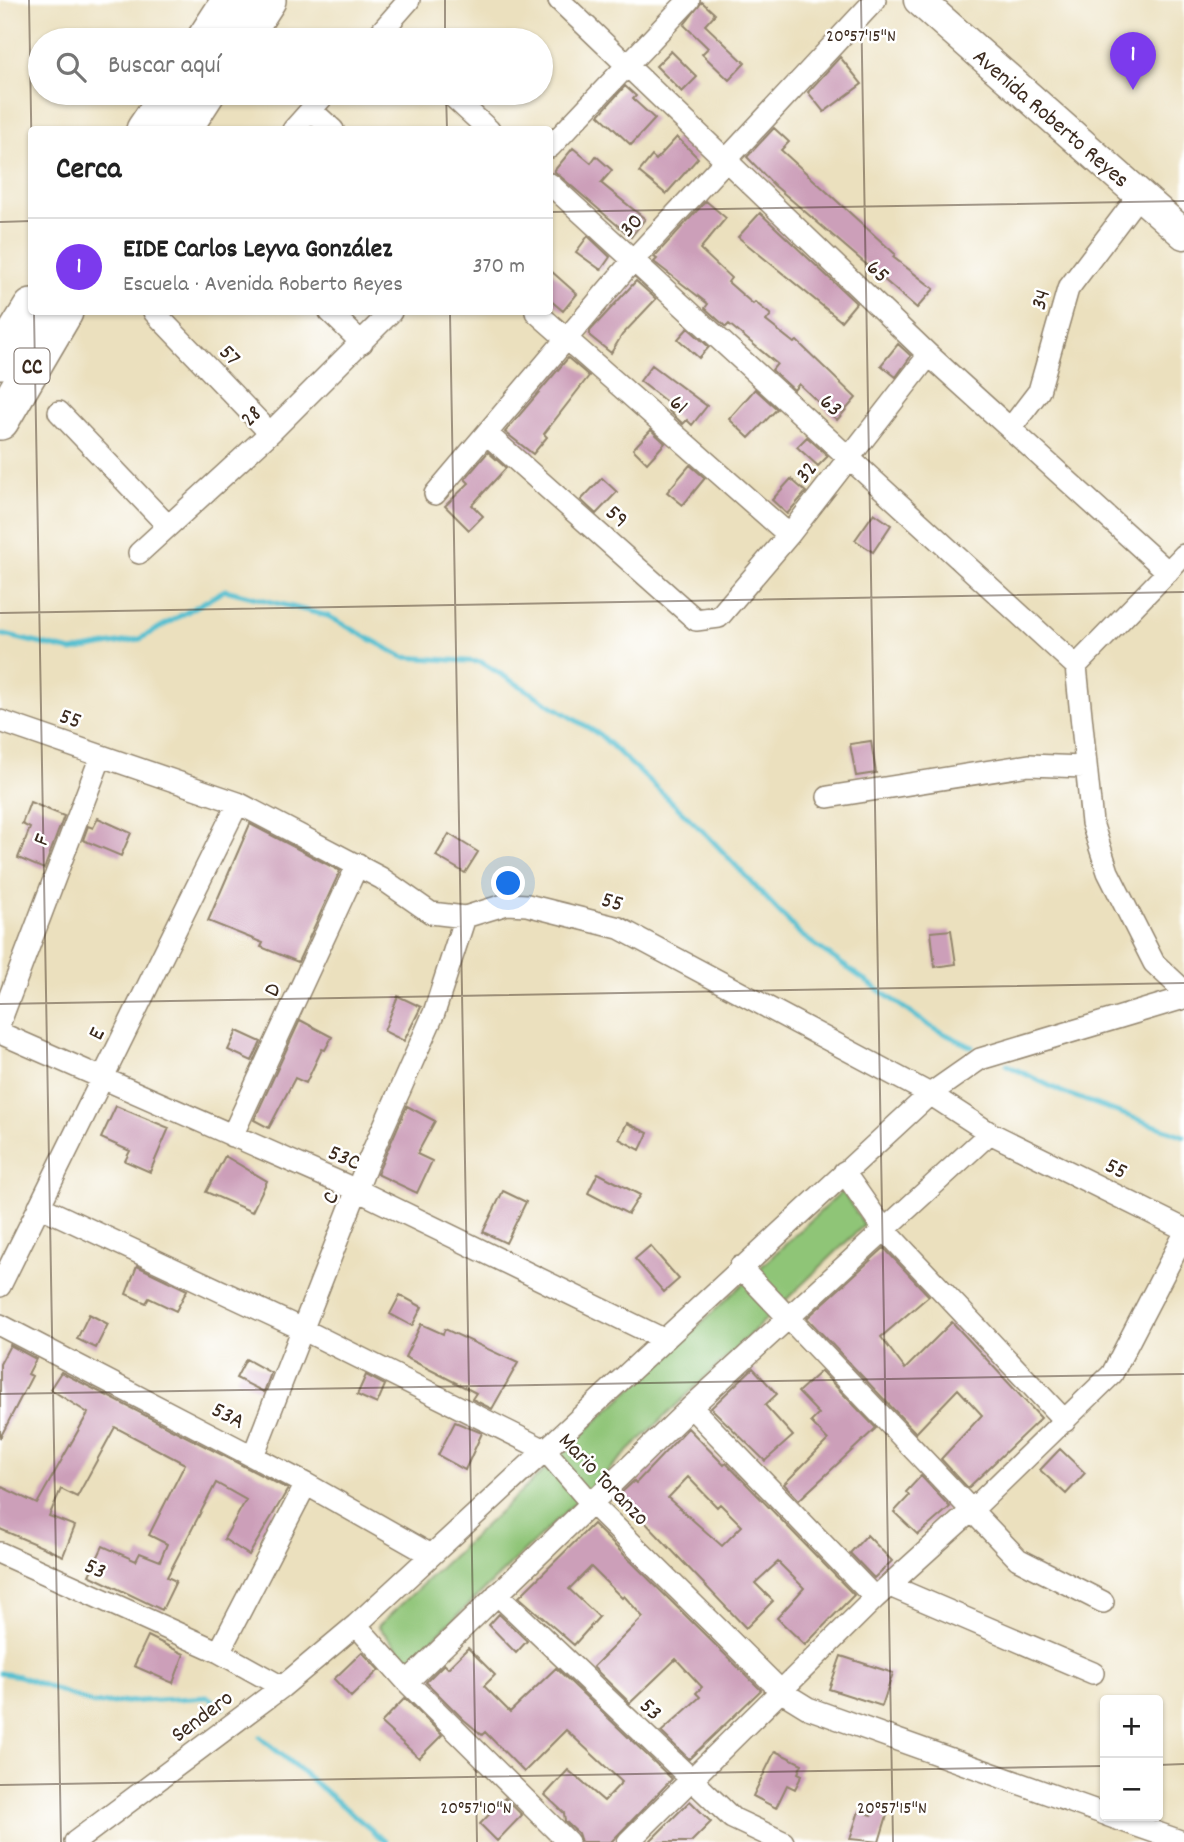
<!DOCTYPE html>
<html lang="es">
<head>
<meta charset="utf-8">
<style>
	:root { --surface:#fff; --page:#f2f2f2; --text:#222; --muted:#767676; --line:#e0e0e0; --accent:#7c3aed }
	body { margin:0; font-family:Dekko,sans-serif; background:var(--page); color:var(--text) }
	.controls { position:absolute; right:21px; bottom:21px; display:grid; overflow:hidden; border-radius:7px; box-shadow:0 2px 5px #0004 }
	.controls button { width:63px; height:63px; display:grid; place-items:center; padding:0; border:0; border-bottom:2px solid var(--line); background:var(--surface); color:var(--text); font:35px sans-serif }
	.you { position:absolute; left:509px; top:884px; width:24px; height:24px; margin:-18px; border:5px solid #fff; border-radius:50%; background:#1a73e8; box-shadow:0 0 0 10px #1a73e833 }
	.badge { display:grid; place-items:center; width:46px; height:46px; border-radius:50%; background:var(--accent); color:#fff; font-size:23px; font-weight:700 }
	.pin { position:absolute; translate:-50% -58px; filter:drop-shadow(0 2px 4px #0008) }
	.pin::after { content:''; position:absolute; top:37px; width:24px; height:21px; background:inherit; clip-path:polygon(0 0,100% 0,50% 100%) }
	.list { margin:0; padding:0; list-style:none }
	h2 { display:flex; justify-content:space-between; align-items:center; height:91px; margin:0; padding:0 28px; font-size:30px }
	h2 small { font-size:23px; font-weight:400; color:var(--muted) }
	.list li { display:grid; grid-template-columns:46px 1fr auto; gap:21px; align-items:center; box-sizing:border-box; height:98px; padding:0 28px; border-top:2px solid var(--line) }
	.list b { display:block; font-size:26px; white-space:nowrap }
	.list p { margin:0; font-size:23px; white-space:nowrap; color:var(--muted) }
	.list em { font-size:23px; font-style:normal; color:var(--muted) }
	.icon { flex:none; width:38px; height:38px; fill:none; stroke:currentColor; stroke-width:2; stroke-linecap:round; stroke-linejoin:round }
	.map { position:relative; flex:none; width:1184px; height:1842px; overflow:hidden }
	.search { position:absolute; background:var(--surface); box-shadow:0 2px 5px #0004; left:28px; top:28px; width:525px; height:77px; display:flex; align-items:center; gap:18px; box-sizing:border-box; padding:0 24px; border-radius:38px; color:var(--muted); font-size:26px }
	.panel { position:absolute; background:var(--surface); box-shadow:0 2px 5px #0004; left:28px; top:126px; width:525px; height:189px; border-radius:7px }
	.map>svg:first-child { display:block }
</style>
</head>
<body>
<div class="map">
<svg width="1184" height="1842" viewBox="0 0 1184 1842">
	<rect width="100%" height="100%" fill="#fff"/>
	<filter id="ink" filterUnits="userSpaceOnUse"><feTurbulence type="fractalNoise" baseFrequency=".0143" numOctaves="2"/><feDisplacementMap in="SourceGraphic" scale="14" xChannelSelector="R" yChannelSelector="G"/><feConvolveMatrix kernelMatrix="1 2 1 2 8 2 1 2 1" color-interpolation-filters="sRGB"/></filter>
	<filter id="wash" filterUnits="userSpaceOnUse"><feTurbulence type="fractalNoise" baseFrequency=".00686" numOctaves="4" result="noise"/><feDisplacementMap in="SourceGraphic" scale="28" xChannelSelector="R" yChannelSelector="G"/><feGaussianBlur stdDeviation="1.57" result="paint"/><feColorMatrix in="noise" values="0 0 0 0 0 0 0 0 0 0 0 0 0 0 0 0 0 1.4 0 .05"/><feComposite in="paint" operator="in"/></filter>
	<g filter="url(#wash)">
		<rect width="100%" height="100%" fill="#ebe0be"/>
		<path fill="#8fc577" stroke="#65784a" stroke-width="2" d="M842 1191 864 1225 409 1662 378 1626Z"/>
		<g fill="none" stroke-linecap="round" stroke-linejoin="round">
			<path stroke="#54bfd0" stroke-width="5" d="M0 634 72 651 140 639 225 590 328 616 403 657 481 662 600 735 708 836 801 935 931 1027 972 1047
				M1007 1065 1062 1092 1184 1136
				M0 1673 19 1676 94 1704 208 1697 223 1707
				M260 1737 386 1842"/>
		</g>
		<g id="blocks">
			<path fill="#cc9fb9" fill-rule="evenodd" d="M702 2 715 14 705 25 745 63 729 80 702 54 708 48 684 25Z
				M671 51 697 77 682 92 656 66Z
				M840 57 862 84 824 112 808 92Z
				M625 86 636 96 633 99 655 119 631 145 599 115Z
				M774 128 789 142 781 150 895 254 893 257 934 289 917 308 774 185 747 157Z
				M677 137 698 158 666 194 639 172 652 156 656 160Z
				M573 148 591 163 596 156 612 170 601 183 645 219 631 237 554 171Z
				M706 201 726 218 700 249 731 278 728 282 753 304 755 302 771 315 766 321 794 343 797 341 856 398 837 420 799 384 794 390 772 370 777 364 729 324 726 327 705 308 708 304 654 262 657 259 654 257Z
				M760 213 856 303 841 321 738 237Z
				M588 236 610 257 601 270 576 252Z
				M550 270 577 294 563 311 550 300Z
				M636 281 656 299 622 335 611 353 590 336V331Z
				M688 328 709 347 699 358 678 339Z
				M898 344 911 356 896 377 881 365Z
				M568 358 589 376 544 434 547 437 533 454 505 432Z
				M652 365 707 406 692 425 687 420 683 424 669 411 672 408 669 404 640 381Z
				M755 389 777 409 749 438 729 419Z
				M651 430 665 443 647 463 633 449Z
				M807 437 828 456 818 466 797 447Z
				M488 452 506 468 472 505 483 516 469 530 445 506 469 483 465 479Z
				M690 465 705 478 683 505 667 492Z
				M602 478 617 492 596 514 581 500Z
				M791 479 806 492 787 514 772 500Z
				M874 513 891 525 873 552 855 540Z
				M871 741 876 773 856 776 850 744Z
				M30 802 64 816 44 869 18 858 30 828 22 824Z
				M98 818 131 833 121 856 83 840 88 826 93 828Z
				M250 824 340 871 298 962 261 947 263 943 208 921Z
				M449 834 478 852 465 873 436 856Z
				M951 930 956 964 935 967 931 932Z
				M398 996 421 1007 404 1041 384 1031Z
				M300 1020 332 1037 325 1050 322 1049 306 1083 295 1078 269 1128 254 1120Z
				M237 1031 261 1042 252 1061 228 1050Z
				M116 1106 169 1128 150 1172 125 1161 130 1151 101 1138Z
				M407 1106 435 1121 417 1154 432 1161 417 1193 377 1174Z
				M627 1123 648 1133 640 1150 619 1139Z
				M225 1156 267 1181 252 1212 206 1192Z
				M598 1173 640 1195 628 1214 588 1193Z
				M503 1191 526 1202 506 1243 483 1232Z
				M650 1246 679 1279 664 1292 635 1259Z
				M884 1248 929 1296 881 1337 905 1369 952 1322 1041 1418 968 1488 941 1459 982 1415 958 1389 916 1433 807 1318Z
				M137 1266 187 1290 176 1311 149 1298 146 1303 126 1294Z
				M400 1295 422 1307 412 1326 390 1314Z
				M89 1314 108 1324 96 1348 77 1339Z
				M421 1324 443 1334 445 1329 518 1363 492 1409 472 1399 476 1393 405 1357Z
				M10 1345 36 1359 28 1374 32 1376 0 1438V1364Z
				M246 1359 271 1373 264 1392 236 1378Z
				M753 1368 777 1394 765 1405 793 1436 765 1461 711 1408Z
				M821 1371 876 1428 799 1500 784 1484 828 1440 811 1422 819 1414 798 1392Z
				M61 1372 288 1489 249 1555 224 1539 246 1500 216 1483 167 1577 176 1581 162 1610 89 1575 103 1546 136 1561 140 1553 160 1561 167 1544 149 1535 185 1464 115 1427 77 1497 61 1489 49 1516 75 1526 63 1556 0 1529V1486L37 1504 88 1413 50 1389Z
				M366 1375 385 1385 377 1404 357 1395Z
				M455 1422 482 1433 465 1470 438 1455Z
				M688 1428 724 1465 726 1463 854 1595 805 1645 777 1618 804 1588 778 1562 755 1583 773 1601 746 1628 619 1495 634 1481 636 1483ZM688 1477 717 1507 720 1504 742 1526 722 1546 668 1498Z
				M1060 1449 1085 1473 1066 1494 1040 1470Z
				M921 1476 950 1507 918 1535 894 1512 909 1496 906 1492Z
				M593 1524 761 1690 689 1759 661 1732 700 1697 696 1693 702 1687 676 1659 630 1703 593 1667 643 1617 624 1596 622 1598 591 1567 569 1589 599 1617 574 1645 519 1597Z
				M867 1535 892 1561 874 1578 850 1553Z
				M499 1614 527 1641 516 1653 489 1625Z
				M148 1636 184 1654 173 1683 134 1666Z
				M468 1648 495 1675 484 1686 510 1712 556 1668 672 1779 611 1842H581L578 1833 565 1821 564 1813 545 1795 568 1770 604 1801 622 1782 566 1730 524 1772 485 1732 482 1735 463 1719 426 1682 444 1664 448 1668Z
				M362 1652 379 1670 351 1697 334 1679Z
				M841 1656 893 1673 882 1706 829 1689Z
				M405 1698 442 1735 419 1758 381 1723Z
				M775 1751 802 1764 798 1773 802 1775 795 1789 787 1785 776 1808 753 1796Z
				M505 1798 522 1815 497 1841 480 1824Z
				M690 1801 711 1822 691 1842H649Z
				M875 1805 889 1809 879 1842 850 1839 859 1811 872 1815Z"/>
		</g>
	</g>
	<g filter="url(#ink)">
		<use href="#blocks" fill-opacity="0" stroke="#93856e" stroke-width="2"/>
		<g fill="none" stroke-linecap="round" stroke-linejoin="round">
			<g stroke="#93856e" stroke-width="24">
				<path id="minor" d="M559 0 929 355 1168 572
					M374 40 409 0
					M449 93 489 130
					M311 110 333 130
					M293 130 326 93
					M550 147 689 0
					M550 184 1076 666
					M154 312 270 433
					M330 312 362 343
					M536 312 789 535
					M59 412 168 526
					M1010 429 1039 391 1068 289 1139 195
					M487 434 696 620 719 617 789 535 929 355
					M435 494 634 259 875 0
					M139 553 270 433 391 312
					M1076 666 1092 823 1108 872 1154 963 1184 991
					M1076 666 1184 555
					M0 721 238 803 381 878 431 913 465 917 507 904 527 905 619 928 930 1094 990 1133 1184 1229
					M828 797 1029 765 1084 767
					M0 1022 101 756
					M0 1033 359 1191 663 1339
					M232 1136 358 864
					M844 1172 883 1228 1065 1421
					M39 1206 304 1330 545 1450 590 1502 782 1692 808 1708 1105 1814
					M740 1267 1018 1559 1103 1602
					M0 1286 238 803
					M0 1325 306 1484 431 1555
					M691 1407 875 1598
					M253 1456 367 1164 434 1013 465 917
					M0 1553 219 1652 282 1687
					M890 1586 1093 1673
					M497 1594 732 1818 783 1842
					M356 1625 407 1682 568 1842
					M219 1652 306 1484
					M407 1682 691 1407 990 1133
					M1109 1816 1183 1842
					M75 1842 282 1687 356 1625 930 1094 980 1059 1184 998
					M628 1842 875 1598 971 1511 1112 1374 1184 1235"/>
			</g>
			<g stroke="#93856e" stroke-width="33">
				<path id="secondary" d="M919 0 1184 234"/>
			</g>
			<g stroke="#93856e" stroke-width="40">
				<path id="trunk" d="M205 40 231 0
					M241 40 267 0
					M145 130 170 93
					M182 130 206 93
					M0 360 32 308
					M0 421 64 312"/>
			</g>
			<use href="#minor" stroke="#fff" stroke-width="21"/>
			<use href="#secondary" stroke="#fff" stroke-width="30"/>
			<use href="#trunk" stroke="#fff" stroke-width="37"/>
		</g>
	</g>
	<path fill="none" stroke="#3b2a1e" stroke-width="2" stroke-opacity="0.45" d="M29 0 32 171M445 0V40M861 0 893 1842M446 93 447 130M550 212 1184 201M0 222 32 221M34 312 61 1842M450 312 477 1842M0 613 1184 592M0 1004 1184 983M0 1394 1184 1374M1158 1765 1184 1764M0 1785 1105 1766"/>
	<g text-anchor="middle" stroke-width="5" stroke-linejoin="round" paint-order="stroke">
		<rect fill="#fff" stroke="#766a62" stroke-width="2" x="14.5" y="348.5" width="35" height="35" rx="5"/>
		<g font-size="21" font-weight="bold" fill="#3b2a1e">
			<text x="32" y="373">CC</text>
		</g>
		<g font-size="23" fill="#3b2a1e" stroke="#fff">
			<text transform="translate(1052 117) rotate(41)" y="8">Avenida Roberto Reyes</text>
			<text transform="translate(630 224) rotate(-48)" y="8">30</text>
			<text transform="translate(879 270) rotate(44)" y="8">65</text>
			<text transform="translate(1039 299) rotate(-74)" y="8">34</text>
			<text transform="translate(231 354) rotate(46)" y="8">57</text>
			<text transform="translate(680 403) rotate(41)" y="8">61</text>
			<text transform="translate(832 404) rotate(42)" y="8">63</text>
			<text transform="translate(250 415) rotate(-43)" y="8">28</text>
			<text transform="translate(805 471) rotate(-51)" y="8">32</text>
			<text transform="translate(618 515) rotate(42)" y="8">59</text>
			<text transform="translate(71 717) rotate(19)" y="8">55</text>
			<text transform="translate(40 839) rotate(-69)" y="8">F</text>
			<text transform="translate(613 900) rotate(16)" y="8">55</text>
			<text transform="translate(271 989) rotate(-65)" y="8">D</text>
			<text transform="translate(95 1033) rotate(-64)" y="8">E</text>
			<text transform="translate(345 1156) rotate(23)" y="8">53C</text>
			<text transform="translate(1117 1167) rotate(26)" y="8">55</text>
			<text transform="translate(329 1197) rotate(-68)" y="8">C</text>
			<text transform="translate(229 1414) rotate(27)" y="8">53A</text>
			<text transform="translate(605 1478) rotate(46)" y="8">Mario Toranzo</text>
			<text transform="translate(96 1567) rotate(24)" y="8">53</text>
			<text transform="translate(652 1708) rotate(44)" y="8">53</text>
			<text transform="translate(201 1715) rotate(-37)" y="8">Sendero</text>
		</g>
	</g>
	<g font-size="18" text-anchor="middle" fill="#3b2a1e" stroke="#fff" stroke-width="5" stroke-linejoin="round" paint-order="stroke">
		<text x="861" y="41">20°57'15"N</text>
		<text x="476" y="1813">20°57'10"N</text>
		<text x="892" y="1813">20°57'15"N</text>
	</g>
</svg>
<div class="controls">
<button>+</button>
<button>−</button>
</div>
<div class="you"></div>
<div class="pin badge" style="left:1133px;top:90px">1</div>
<div class="search"><svg class="icon" aria-label="search" viewBox="0 0 24 24"><circle cx="10" cy="10" r="6"/><path d="M15 15l6 6"/></svg>Buscar aquí</div>
<section class="panel">
<h2>Cerca<small></small></h2>
<ul class="list">
<li><span class="badge">1</span><div><b>EIDE Carlos Leyva González</b><p>Escuela · Avenida Roberto Reyes</p></div><em>370 m</em></li>
</ul>
</section>
</div>
</body>
</html>
